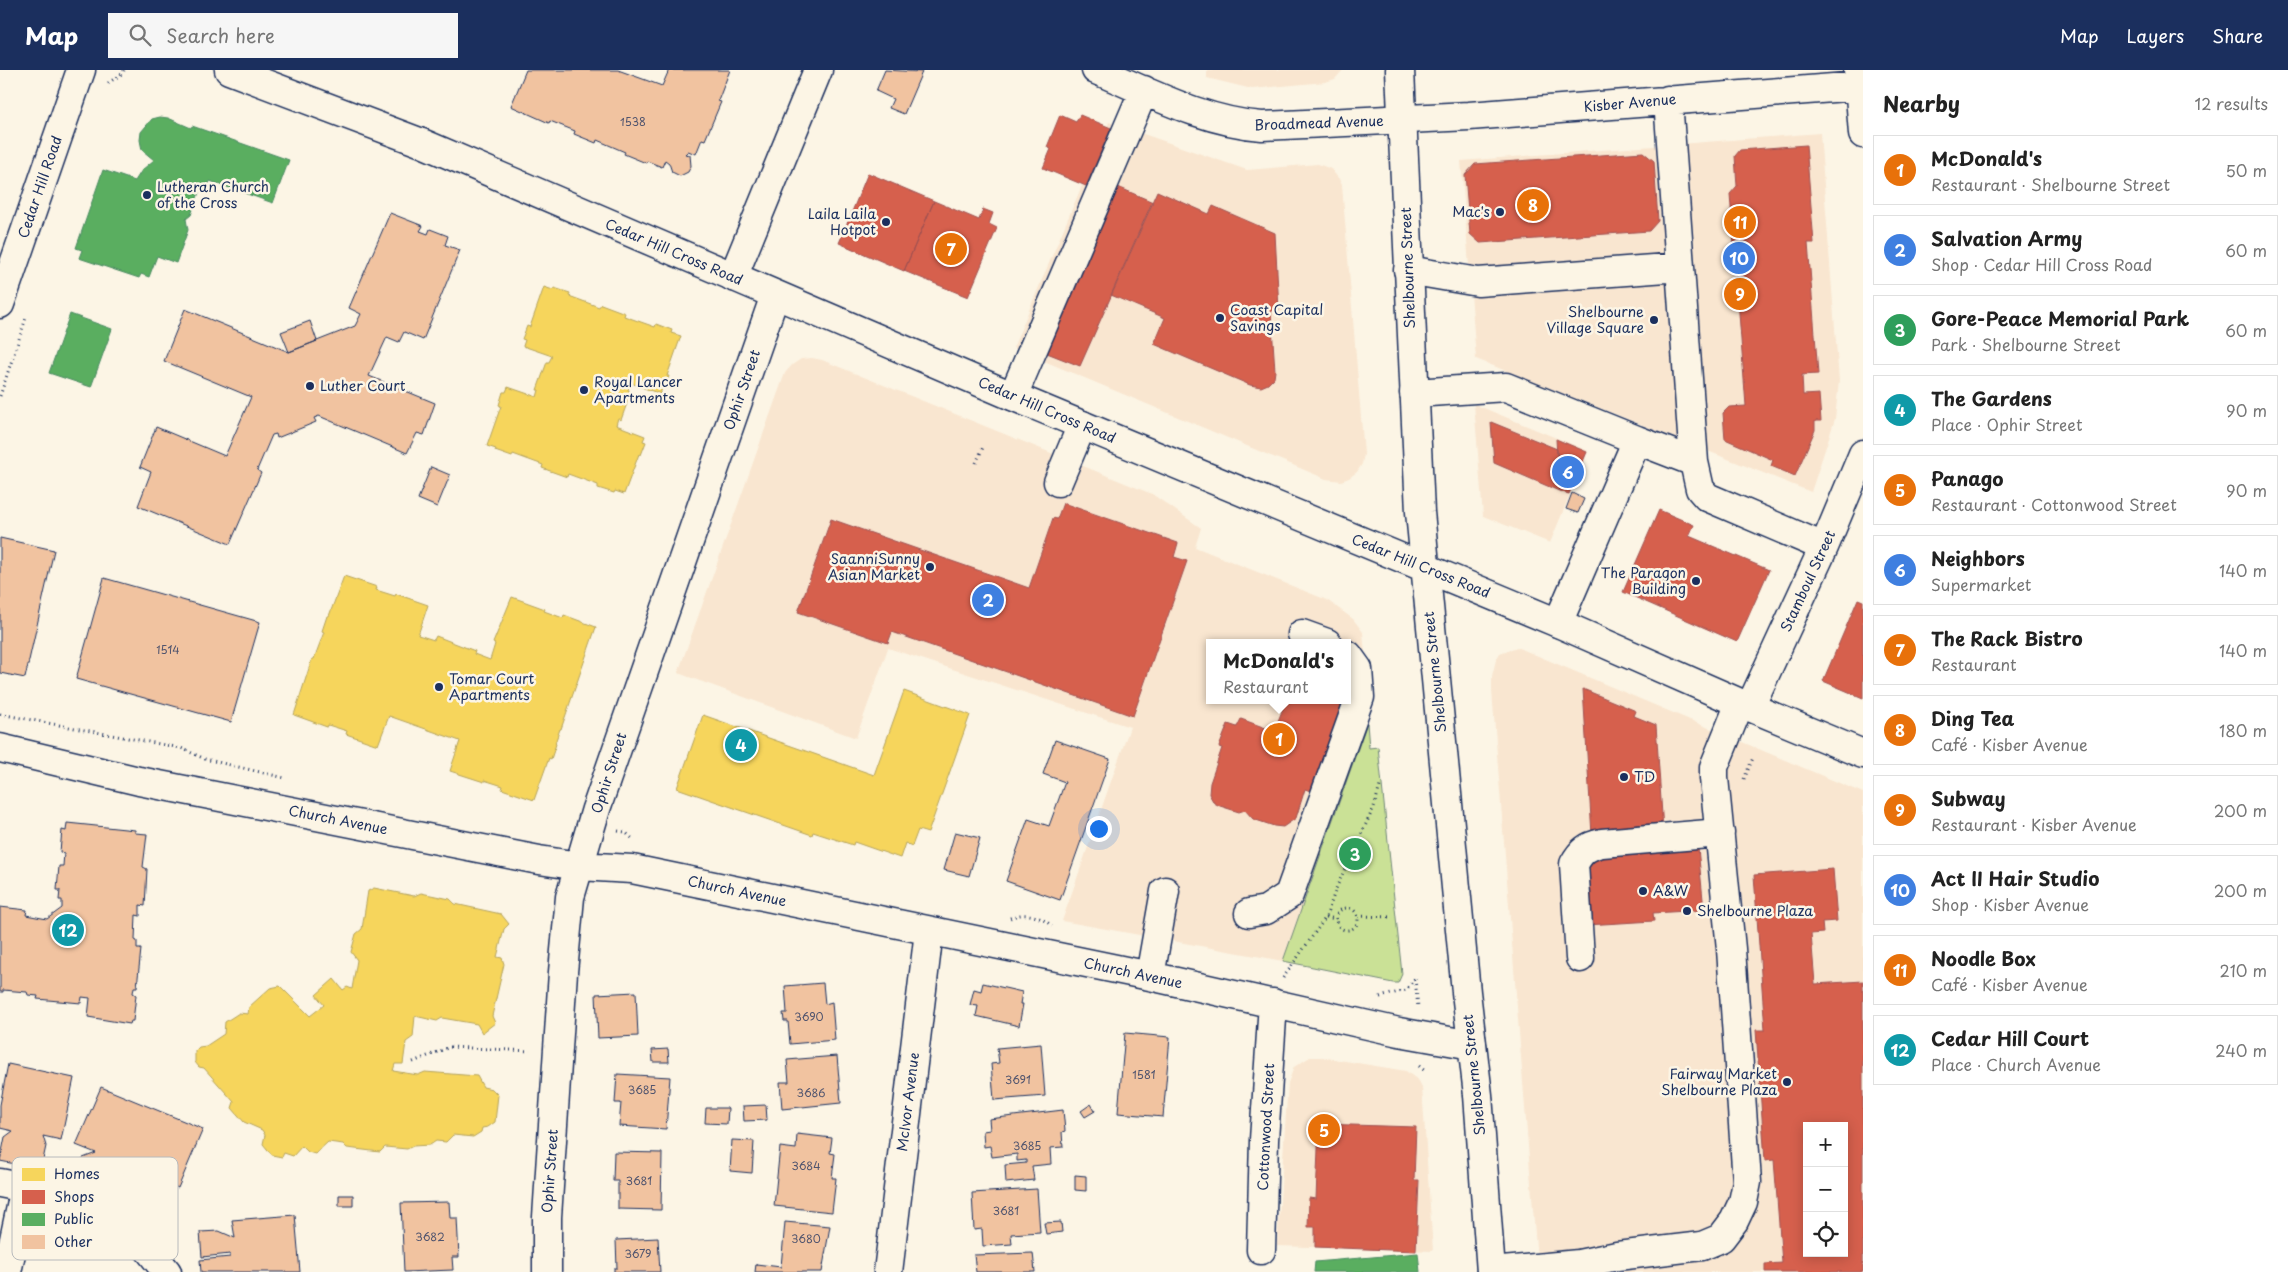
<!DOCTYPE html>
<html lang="en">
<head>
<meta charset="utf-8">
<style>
	:root { --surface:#fff; --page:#f6f6f6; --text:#222; --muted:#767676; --line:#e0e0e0; --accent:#1b2f5e }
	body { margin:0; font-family:"Playpen Sans",sans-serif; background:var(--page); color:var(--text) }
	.controls { position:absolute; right:15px; bottom:15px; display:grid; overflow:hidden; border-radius:0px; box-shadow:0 2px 12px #0003 }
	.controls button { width:45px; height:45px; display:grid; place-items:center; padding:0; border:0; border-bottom:1px solid var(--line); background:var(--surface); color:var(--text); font:25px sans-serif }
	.you { position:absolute; left:1098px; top:758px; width:18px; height:18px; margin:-12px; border:4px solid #fff; border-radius:50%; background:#1a73e8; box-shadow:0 0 0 8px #1a73e833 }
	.badge { display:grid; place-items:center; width:32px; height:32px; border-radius:50%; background:var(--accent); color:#fff; font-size:16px; font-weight:700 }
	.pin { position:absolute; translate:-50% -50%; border:2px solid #fff; box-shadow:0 1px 5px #0006 }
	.popup { position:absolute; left:1206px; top:569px; width:145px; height:65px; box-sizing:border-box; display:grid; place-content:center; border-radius:0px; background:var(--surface); filter:drop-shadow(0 1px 4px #0005); font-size:16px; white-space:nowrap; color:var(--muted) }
	.popup b { font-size:19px; color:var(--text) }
	.popup::after { content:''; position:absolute; left:50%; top:100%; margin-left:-10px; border:10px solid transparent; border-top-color:var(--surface) }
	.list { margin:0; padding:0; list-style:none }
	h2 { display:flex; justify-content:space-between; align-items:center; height:65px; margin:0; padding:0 20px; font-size:21px }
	h2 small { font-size:16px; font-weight:400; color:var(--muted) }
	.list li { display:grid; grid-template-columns:32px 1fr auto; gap:15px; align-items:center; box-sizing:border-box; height:70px; margin:0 10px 10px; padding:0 10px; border:1px solid var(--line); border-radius:0px }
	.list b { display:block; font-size:19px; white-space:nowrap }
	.list p { margin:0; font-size:16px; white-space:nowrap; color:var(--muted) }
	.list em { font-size:16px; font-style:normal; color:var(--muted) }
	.icon { flex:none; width:28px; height:28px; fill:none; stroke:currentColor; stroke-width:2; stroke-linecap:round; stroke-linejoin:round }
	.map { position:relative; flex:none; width:1863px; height:1202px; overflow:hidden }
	header { display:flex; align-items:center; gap:30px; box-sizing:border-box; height:70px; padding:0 25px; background:var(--accent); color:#fff }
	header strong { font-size:24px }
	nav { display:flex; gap:28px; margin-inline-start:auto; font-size:18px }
	.search { width:350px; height:45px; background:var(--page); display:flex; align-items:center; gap:12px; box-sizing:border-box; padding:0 18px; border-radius:0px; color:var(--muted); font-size:19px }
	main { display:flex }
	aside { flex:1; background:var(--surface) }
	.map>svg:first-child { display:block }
</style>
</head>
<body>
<header>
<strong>Map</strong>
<div class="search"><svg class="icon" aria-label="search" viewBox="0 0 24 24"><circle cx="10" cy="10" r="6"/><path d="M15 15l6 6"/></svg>Search here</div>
<nav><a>Map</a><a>Layers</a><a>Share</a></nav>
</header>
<main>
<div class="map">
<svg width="1863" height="1202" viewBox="0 0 1863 1202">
	<rect width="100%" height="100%" fill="#fcf5e5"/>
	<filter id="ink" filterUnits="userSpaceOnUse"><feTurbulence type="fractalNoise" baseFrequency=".02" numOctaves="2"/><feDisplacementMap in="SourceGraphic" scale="10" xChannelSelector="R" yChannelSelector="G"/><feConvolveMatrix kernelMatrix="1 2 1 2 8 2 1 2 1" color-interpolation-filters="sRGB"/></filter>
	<g filter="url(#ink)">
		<path fill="#f9e6d0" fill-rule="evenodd" d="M1207 0H1343L1335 9 1325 12 1252 19 1207 8Z
			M1109 52 1247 100 1318 94 1331 99 1339 109 1342 115 1364 384 1362 394 1357 402 1349 408 1341 411 1326 409 1013 278Z
			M1820 63 1839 311 1835 349 1811 422 1476 289 1461 91Z
			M812 288 822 290 1152 424 1201 458 1195 477 1327 530 1353 549 1363 562 1369 629 1367 653 1283 891 1062 851 1130 657 888 578 856 668 678 603 785 303 792 295 801 289ZM1064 433 1178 473 1174 487 1187 492 1132 646 892 562 888 573 798 542 831 449 1029 518 1053 449H1057ZM1210 573H1348V630H1210Z
			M1474 334 1588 381 1550 473 1483 446Z
			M1517 577 1863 723V1202H1538L1492 621V606L1496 590 1500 583ZM1807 1056H1844V1183H1807Z
			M1310 987H1321L1406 1001 1419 1011 1422 1017 1433 1181 1277 1176 1288 1013 1294 997Z"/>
		<path fill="#cae196" stroke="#72887a" d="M1367 653 1369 678 1378 677 1402 904 1398 913H1393L1283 891Z"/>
		<path fill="#f6d55c" stroke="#b4a35d" d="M544 217 553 220 554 218 570 223 569 226 599 237 601 234 625 243 624 246 655 257 656 254 672 260 671 263 681 266 667 306H669L665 319 662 318 660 324 631 313 628 320 631 322 621 350 618 348 616 355 645 366 643 371 646 372 641 385 639 384 624 424 615 421 614 423 598 418V415L568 404 567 407 542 398 543 395 513 384 512 387 495 381 496 379 487 376 501 336 499 335 503 322H506L508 317 537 327 539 320H537L547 292H549L552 286 523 276 525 270 522 269 527 256 530 257Z
			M344 506 377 517 376 520 395 526 396 524 428 535 418 565 434 570 436 566 475 581 474 584 490 590 495 574 493 573 512 527 545 539 544 541 563 548 564 545 596 557 561 659H560L555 673 556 674 551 689 549 688 534 730 502 719 503 716 484 710V712L450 701 460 671 389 646 378 675 346 664 347 661 328 655 327 657 294 645 312 589H314L324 562 322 561 327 546H329Z
			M904 621 970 645 928 763 918 760 912 776 905 773 900 788 854 772 853 775 813 762 812 765 677 718 703 645 874 705Z
			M374 818 414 826 421 823 450 829 455 834 501 844 509 854 504 859 497 887 502 888 504 894 492 946 495 953 482 963 477 954 442 948 437 951 415 946 413 967 406 972 403 994H395L393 1001 418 1005 425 1002 477 1006 483 1017 492 1019 498 1025 495 1052 488 1057 482 1058 481 1062 473 1067 453 1065 446 1072 436 1071 430 1075 413 1076 407 1079 385 1077 380 1082 347 1078 343 1074 328 1072 315 1084 308 1082 302 1076 293 1086 284 1083 282 1087 272 1085 263 1074 265 1065 262 1060 244 1052 232 1038 234 1032 204 998 199 997 195 992V981L199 977 206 976 224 964 225 952 239 943 248 944 249 937 270 918 280 916 310 946 324 935 316 925 334 909 343 920 347 917 352 919 357 890 351 882 356 864 362 859 368 821Z"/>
		<path fill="#d6604d" stroke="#9e5152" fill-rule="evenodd" d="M1060 45 1076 52 1080 45 1111 58 1086 116 1043 98 1051 79 1047 77Z
			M1806 75 1814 173H1808L1818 304 1802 305 1803 325 1819 324 1821 351H1815V360L1795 406 1771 396 1773 390 1725 369 1723 343 1729 337 1746 336 1730 124 1737 116 1735 86 1740 80Z
			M1643 82 1654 91 1658 151 1649 161 1480 173 1470 164 1465 105 1475 94Z
			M868 103 934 131 904 201 839 173Z
			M1118 117 1153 132 1080 296 1047 283Z
			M1157 121 1209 144 1213 136 1275 163 1279 240 1271 241 1275 301 1274 308 1268 314 1261 317 1250 315 1154 274 1165 248 1111 225Z
			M934 131 979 150 983 139 993 143 989 154 997 158 968 227 904 201Z
			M1491 352 1557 379 1559 421 1494 393Z
			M1556 369 1587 382 1569 424 1559 421Z
			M1063 433 1178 473 1174 487 1187 491 1133 646 892 562 888 573 798 542 831 449 1029 518 1053 448 1057 449Z
			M1659 440 1694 455 1689 466 1769 500 1737 572 1623 522Z
			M1858 529 1863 531V628L1823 611Z
			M1583 619 1636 641 1634 646 1656 655 1663 760 1592 765Z
			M1270 630H1348L1316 723 1305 719 1296 748 1283 757 1274 756 1253 749 1245 740 1239 742 1220 736 1214 733 1209 724 1210 713 1222 678 1219 677 1228 654 1237 657 1241 649 1274 661 1284 636Z
			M1698 778 1704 840 1653 843 1654 851 1586 855V786Z
			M1833 799 1837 851 1822 852 1823 863 1811 864 1815 914 1863 911V1202H1765V1194L1782 1193 1774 1090 1765 1091 1756 960H1765L1754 805ZM1807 1056H1844V1183H1807Z
			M1319 1054 1416 1057 1414 1110H1419L1416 1181 1315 1177V1157H1308L1309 1128 1316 1129Z"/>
		<path fill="#5aae61" stroke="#478860" d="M160 47 168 48 191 58 192 56 289 90 273 133 210 111 208 116 202 114 191 145 186 149 188 160 176 193 157 186 149 207 141 204 139 208 79 188 82 180 76 178 103 100 135 111 142 100 154 90 142 80 140 70 141 62 152 49Z
			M70 244 112 259 91 317 49 303Z
			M1418 1183 1420 1202H1314L1315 1192Z"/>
		<path fill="#f1c3a0" stroke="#1b2f5e" d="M526 0H618L662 16 669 0H730L718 31 721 32 705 70 702 69 696 84 688 81 685 84 690 85 691 96 688 102 680 106 672 102 669 93 665 90 662 97 647 91 646 93 624 84 625 82 597 70 596 73 574 64 575 61 550 51 549 53 511 36Z
			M885 0 922 2 904 44 889 38 893 29 876 21Z
			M390 143 423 156 420 161 428 164 430 159 448 166 445 175 460 180 423 270 404 262 399 272 387 267 369 306 435 333 424 365 417 363 407 383 319 346 314 348 316 352 277 368 276 364 272 365 257 400 261 403 230 474 138 436 151 402 140 397 156 357 225 386 251 327 164 291 185 239 289 282 355 256 361 244 349 238Z
			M310 251 317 271 289 282 281 262Z
			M431 397 450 405 437 437 418 429Z
			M1572 423 1584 429 1578 443 1566 439Z
			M0 468 54 480 25 608 0 603Z
			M104 508 260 552 231 652 76 609Z
			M1055 670 1110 689 1060 830 1006 811 1028 749 1049 756 1065 712 1043 704Z
			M67 753 135 760V763L147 764 143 797 147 799 145 836 140 835V846L136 845 135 870 137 871V879H141L137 917H134L133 923 136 925 133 951H131L130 954 88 947 90 928 82 927 81 933 37 929 38 926 28 925 27 922 3 920V922H0V837L27 840 26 845 47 849 62 838V830H59L60 820H57L59 796H63L64 783 60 782 62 760 66 761Z
			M955 762 980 768 969 806 944 800Z
			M823 913 825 934 832 932 835 970 790 974 788 951H784L783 943H787L785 916Z
			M983 913 1022 922 1020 934H1023L1019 956 976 946 978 936 970 935 974 919 981 921Z
			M636 922 638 966 598 968 596 924Z
			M1125 963 1170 967 1163 1047 1118 1043Z
			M1041 974 1045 1026 994 1030 991 994 999 993 997 978Z
			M668 979 669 992H653L652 980Z
			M837 986 841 1033 782 1039 780 1012H789L787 990Z
			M8 994 74 1008 61 1070 43 1066 46 1076 41 1099 0 1091 5 1067 13 1061 0 1058V1035Z
			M617 1004 670 1007 666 1059 619 1056 621 1033H615Z
			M101 1017 203 1059 178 1118 161 1110 164 1123 156 1141 135 1133 145 1111 142 1109 131 1136 109 1127 117 1107 128 1103 107 1094 97 1118 74 1108 83 1088 96 1083 76 1075Z
			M1091 1034 1095 1041 1085 1047 1081 1041Z
			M766 1035 767 1050 744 1051 743 1036Z
			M706 1038H728L727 1054 705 1053Z
			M1063 1040 1065 1061 1062 1062 1063 1077 1050 1078 1051 1094 1032 1096 1034 1110 1006 1113 1005 1095 1026 1093V1090L1017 1091V1084L992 1087 990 1076 984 1077 983 1061 990 1060 989 1049Z
			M797 1064 832 1068 830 1083 835 1084 832 1108H836L832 1142 774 1136 780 1077 796 1079Z
			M732 1070 754 1071 752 1103 730 1101Z
			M614 1082 662 1083 661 1140 618 1139V1111H613Z
			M1075 1105 1086 1106V1121L1075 1120Z
			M1037 1119 1040 1162 1011 1164 1012 1174 983 1176 982 1159 974 1160 972 1123Z
			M339 1125H353V1136H339Z
			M449 1132 450 1148H457L459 1187H452L453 1200 404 1202 401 1133Z
			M295 1145 300 1202H201L200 1190 230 1187V1184L202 1187 200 1162 219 1161 235 1168 232 1150Z
			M785 1152 830 1156 822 1202H755L756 1194 781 1197Z
			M1061 1152 1062 1162 1046 1164 1044 1153Z
			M658 1168 660 1202H614V1198H617L616 1170Z
			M1033 1183 1035 1202H976L974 1185Z"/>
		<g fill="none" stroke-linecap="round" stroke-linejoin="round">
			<g stroke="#1b2f5e" stroke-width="31">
				<path id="minor" d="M1096 0C1149 22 1204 52 1262 56L1469 46 1859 16
					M1858 0 1863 64
					M1668 30 1694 392 1700 419 1707 427 1824 477
					M1408 200 1478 212 1680 197
					M733 207 818 0
					M0 234 81 0
					M1414 323 1506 317 1637 370 1558 553
					M1013 326 1144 20
					M1637 370 1694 392
					M1058 412 1082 355
					M1302 564 1327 573
					M1750 637 1824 477 1863 384
					M0 678 139 711 539 790 579 796 632 799 1150 906 1399 962 1472 975
					M1249 843 1266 840 1289 825 1360 627 1358 599 1348 585
					M1580 888 1574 794C1581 781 1587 776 1602 773L1720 763
					M1150 906 1165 821
					M0 1113 92 1131 131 1158 167 1202
					M1261 1180 1264 1070 1273 933
					M7 1202 25 1118
					M547 1202V1147L563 902 570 827 596 739 775 225
					M888 1202 929 861
					M1491 1202 1579 1194 1617 1186 1702 1176 1721 1168 1734 1151 1743 1132 1747 1112 1731 879 1714 708V697L1740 633"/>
			</g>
			<g stroke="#1b2f5e" stroke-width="31">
				<path id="major" d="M229 0 422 73 1005 323 1558 553 1740 633 1863 684
					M1400 0 1420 442 1466 922 1478 1025 1491 1202"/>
			</g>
			<path stroke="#1b2f5e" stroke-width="3" stroke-dasharray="1 4" stroke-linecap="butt" d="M108 13 123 3 124 0
				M0 326 26 248
				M976 393 984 375
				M0 644 181 678 205 689 285 708
				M1744 709 1753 688
				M618 761 625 762 634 770
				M1336 849a11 11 0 1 1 22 0a11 11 0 1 1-22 0Z
				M1358 846 1393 847
				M1326 847 1336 849
				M1010 848C1025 841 1040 846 1052 856
				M1283 908 1326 847 1337 816 1374 737 1380 716
				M1415 909 1418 937
				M1380 927 1406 920 1415 908
				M413 992 450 977 530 981
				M1419 996 1426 1002"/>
			<use href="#minor" stroke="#fcf5e5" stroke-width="28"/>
			<use href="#major" stroke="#fcf5e5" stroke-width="28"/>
		</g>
	</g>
	<g fill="#1b2f5e" stroke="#fcf5e5" stroke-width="2">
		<circle cx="147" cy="125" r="5"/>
		<circle cx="1500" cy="142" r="5"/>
		<circle cx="886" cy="152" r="5"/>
		<circle cx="1220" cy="248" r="5"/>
		<circle cx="1654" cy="250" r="5"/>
		<circle cx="310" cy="316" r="5"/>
		<circle cx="584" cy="320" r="5"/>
		<circle cx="930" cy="497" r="5"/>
		<circle cx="1696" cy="511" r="5"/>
		<circle cx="439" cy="617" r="5"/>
		<circle cx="1624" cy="707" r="5"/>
		<circle cx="1643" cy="821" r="5"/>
		<circle cx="1687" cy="841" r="5"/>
		<circle cx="1787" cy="1012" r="5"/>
	</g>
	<g text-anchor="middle" stroke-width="5" stroke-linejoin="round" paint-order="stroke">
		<g font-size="11" fill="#50546e">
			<text x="633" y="56">1538</text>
			<text x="168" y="584">1514</text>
			<text x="809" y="951">3690</text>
			<text x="1144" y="1009">1581</text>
			<text x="1018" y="1014">3691</text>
			<text x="642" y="1024">3685</text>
			<text x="811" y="1027">3686</text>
			<text x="1027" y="1080">3685</text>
			<text x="806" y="1100">3684</text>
			<text x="639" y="1115">3681</text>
			<text x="1006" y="1145">3681</text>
			<text x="430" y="1171">3682</text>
			<text x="806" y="1173">3680</text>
			<text x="638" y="1188">3679</text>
		</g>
		<g font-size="14" fill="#1b2f5e" stroke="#fcf5e5">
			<text transform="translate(1630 33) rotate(-5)" y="5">Kisber Avenue</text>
			<text transform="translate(1319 53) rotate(-2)" y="5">Broadmead Avenue</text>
			<text transform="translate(40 117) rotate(-71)" y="5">Cedar Hill Road</text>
			<text transform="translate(674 182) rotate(23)" y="5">Cedar Hill Cross Road</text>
			<text transform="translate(1408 198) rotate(-92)" y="5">Shelbourne Street</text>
			<text transform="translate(742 320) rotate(-71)" y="5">Ophir Street</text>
			<text transform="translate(1047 340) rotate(23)" y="5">Cedar Hill Cross Road</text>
			<text transform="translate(1421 496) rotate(22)" y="5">Cedar Hill Cross Road</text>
			<text transform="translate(1808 511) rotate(-65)" y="5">Stamboul Street</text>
			<text transform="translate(1435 602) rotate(-96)" y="5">Shelbourne Street</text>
			<text transform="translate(609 703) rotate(-72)" y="5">Ophir Street</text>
			<text transform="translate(338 750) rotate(11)" y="5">Church Avenue</text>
			<text transform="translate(737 821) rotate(12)" y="5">Church Avenue</text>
			<text transform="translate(1133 903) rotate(12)" y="5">Church Avenue</text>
			<text transform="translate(1474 1005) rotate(-96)" y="5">Shelbourne Street</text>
			<text transform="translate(908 1032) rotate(-83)" y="5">McIvor Avenue</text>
			<text transform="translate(1266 1057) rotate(-87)" y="5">Cottonwood Street</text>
			<text transform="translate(550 1101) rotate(-86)" y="5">Ophir Street</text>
		</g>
		<g font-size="14" fill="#1b2f5e" stroke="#fcf5e5" text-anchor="start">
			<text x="157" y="122">Lutheran Church<tspan x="157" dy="16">of the Cross</tspan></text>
			<text x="1490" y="147" text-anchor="end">Mac's</text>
			<text x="876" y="149" text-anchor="end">Laila Laila<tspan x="876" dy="16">Hotpot</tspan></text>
			<text x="1230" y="245">Coast Capital<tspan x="1230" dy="16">Savings</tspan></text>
			<text x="1644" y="247" text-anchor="end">Shelbourne<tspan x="1644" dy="16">Village Square</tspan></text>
			<text x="594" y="317">Royal Lancer<tspan x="594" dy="16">Apartments</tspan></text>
			<text x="320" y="321">Luther Court</text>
			<text x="920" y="494" text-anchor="end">SaanniSunny<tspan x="920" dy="16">Asian Market</tspan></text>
			<text x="1686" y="508" text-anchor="end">The Paragon<tspan x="1686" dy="16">Building</tspan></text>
			<text x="449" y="614">Tomar Court<tspan x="449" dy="16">Apartments</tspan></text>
			<text x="1634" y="712">TD</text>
			<text x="1653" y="826">A&amp;W</text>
			<text x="1697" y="846">Shelbourne Plaza</text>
			<text x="1777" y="1009" text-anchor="end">Fairway Market<tspan x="1777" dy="16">Shelbourne Plaza</tspan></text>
		</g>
	</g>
	<rect x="12" y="1087" width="166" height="103" rx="8" fill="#fcf5e5" stroke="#b8babc" stroke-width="1"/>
	<rect x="22" y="1098" width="23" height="13" fill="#f6d55c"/>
	<rect x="22" y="1120" width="23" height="14" fill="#d6604d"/>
	<rect x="22" y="1143" width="23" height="13" fill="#5aae61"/>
	<rect x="22" y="1165" width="23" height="14" fill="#f1c3a0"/>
	<g font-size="14" fill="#1b2f5e">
		<text x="54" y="1109">Homes</text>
		<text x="54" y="1132">Shops</text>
		<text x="54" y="1154">Public</text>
		<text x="54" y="1177">Other</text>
	</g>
</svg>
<div class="controls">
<button>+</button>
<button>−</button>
<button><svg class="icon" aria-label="locate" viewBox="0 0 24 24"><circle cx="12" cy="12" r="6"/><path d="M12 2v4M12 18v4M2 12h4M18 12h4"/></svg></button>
</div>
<div class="you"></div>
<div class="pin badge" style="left:1279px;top:669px;background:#e8710a">1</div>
<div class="popup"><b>McDonald's</b>Restaurant</div>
<div class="pin badge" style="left:988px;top:530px;background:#3f7fe0">2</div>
<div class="pin badge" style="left:1355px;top:784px;background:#2e9e5b">3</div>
<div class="pin badge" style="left:741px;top:675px;background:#0f9aa8">4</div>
<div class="pin badge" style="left:1324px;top:1060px;background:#e8710a">5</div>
<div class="pin badge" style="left:1568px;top:402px;background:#3f7fe0">6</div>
<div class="pin badge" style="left:951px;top:179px;background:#e8710a">7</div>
<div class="pin badge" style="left:1533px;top:135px;background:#e8710a">8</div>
<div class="pin badge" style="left:1740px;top:224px;background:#e8710a">9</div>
<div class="pin badge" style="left:1739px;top:188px;background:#3f7fe0">10</div>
<div class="pin badge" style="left:1740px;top:152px;background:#e8710a">11</div>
<div class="pin badge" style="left:68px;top:860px;background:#0f9aa8">12</div>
</div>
<aside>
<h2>Nearby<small>12 results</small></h2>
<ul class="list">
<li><span class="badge" style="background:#e8710a">1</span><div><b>McDonald's</b><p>Restaurant · Shelbourne Street</p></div><em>50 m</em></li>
<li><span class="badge" style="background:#3f7fe0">2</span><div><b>Salvation Army</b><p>Shop · Cedar Hill Cross Road</p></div><em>60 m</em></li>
<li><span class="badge" style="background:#2e9e5b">3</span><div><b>Gore-Peace Memorial Park</b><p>Park · Shelbourne Street</p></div><em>60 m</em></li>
<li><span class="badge" style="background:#0f9aa8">4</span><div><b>The Gardens</b><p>Place · Ophir Street</p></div><em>90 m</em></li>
<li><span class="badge" style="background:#e8710a">5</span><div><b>Panago</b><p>Restaurant · Cottonwood Street</p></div><em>90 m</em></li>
<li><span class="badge" style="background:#3f7fe0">6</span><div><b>Neighbors</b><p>Supermarket</p></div><em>140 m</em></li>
<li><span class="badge" style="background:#e8710a">7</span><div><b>The Rack Bistro</b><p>Restaurant</p></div><em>140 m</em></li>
<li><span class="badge" style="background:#e8710a">8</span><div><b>Ding Tea</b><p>Café · Kisber Avenue</p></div><em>180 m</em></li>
<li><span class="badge" style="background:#e8710a">9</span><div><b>Subway</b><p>Restaurant · Kisber Avenue</p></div><em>200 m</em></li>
<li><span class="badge" style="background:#3f7fe0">10</span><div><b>Act II Hair Studio</b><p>Shop · Kisber Avenue</p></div><em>200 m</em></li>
<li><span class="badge" style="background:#e8710a">11</span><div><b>Noodle Box</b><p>Café · Kisber Avenue</p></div><em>210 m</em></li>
<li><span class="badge" style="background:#0f9aa8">12</span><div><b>Cedar Hill Court</b><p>Place · Church Avenue</p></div><em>240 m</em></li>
</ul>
</aside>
</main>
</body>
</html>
